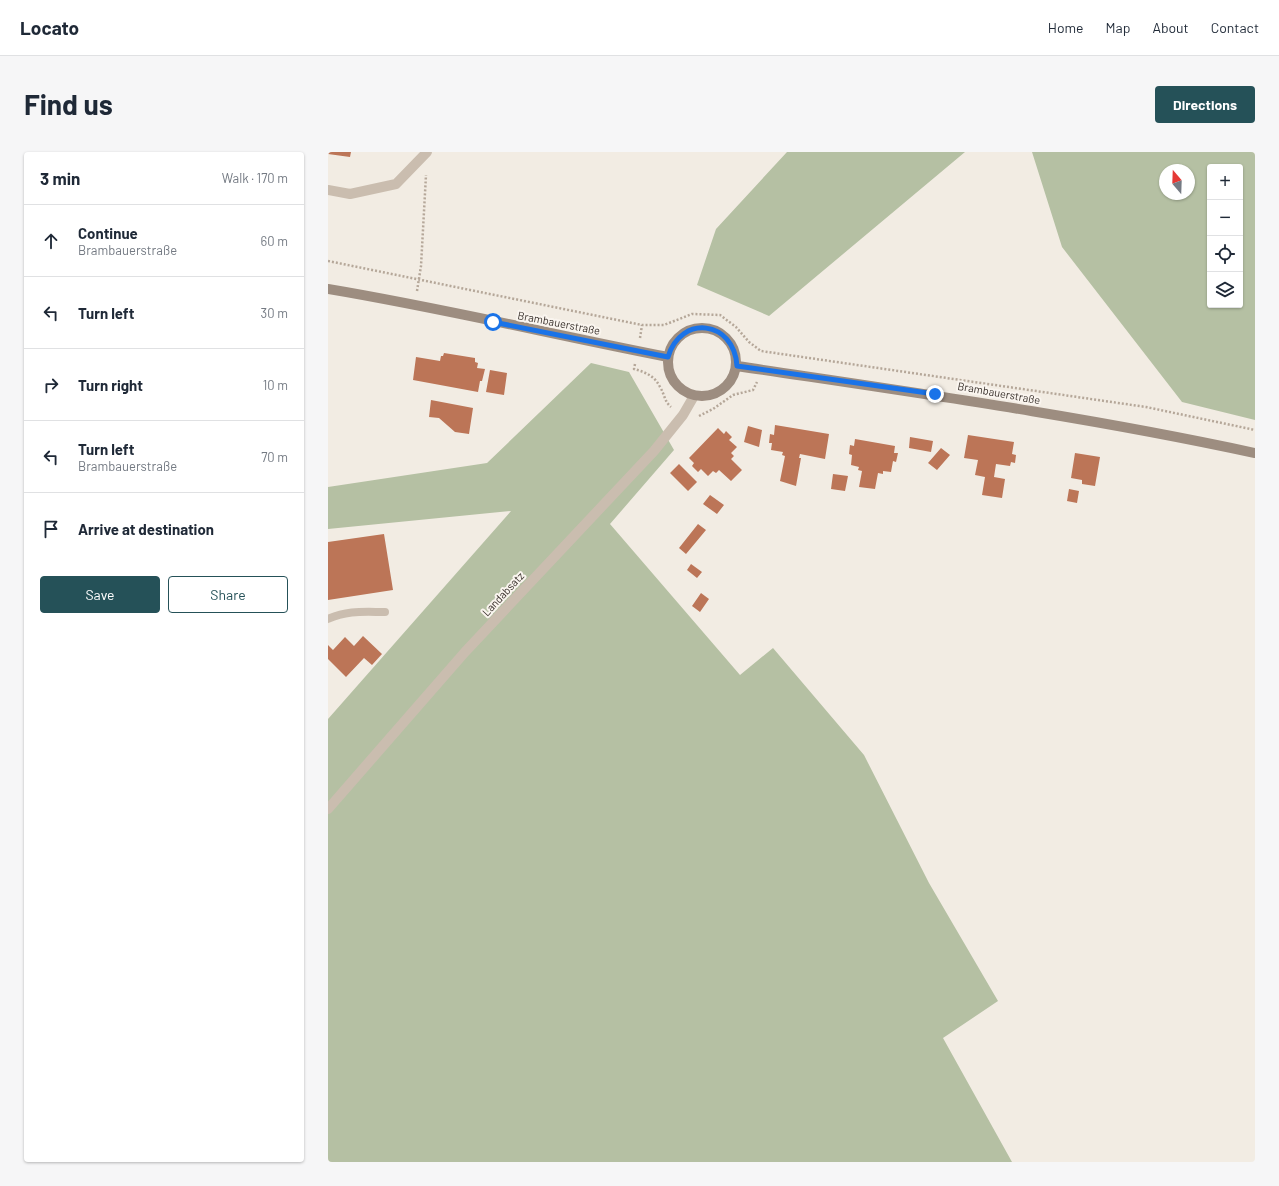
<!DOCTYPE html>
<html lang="en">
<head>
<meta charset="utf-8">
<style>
	:root { --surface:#fff; --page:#f6f6f7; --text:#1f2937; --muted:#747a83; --line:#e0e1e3; --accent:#255158 }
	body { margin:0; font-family:Barlow,sans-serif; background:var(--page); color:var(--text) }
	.controls { position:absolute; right:12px; top:12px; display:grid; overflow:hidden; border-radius:4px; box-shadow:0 1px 3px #0004 }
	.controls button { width:36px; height:36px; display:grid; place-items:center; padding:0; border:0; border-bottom:1px solid var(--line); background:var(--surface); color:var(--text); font:20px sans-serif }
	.compass { position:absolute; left:831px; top:12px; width:36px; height:36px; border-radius:50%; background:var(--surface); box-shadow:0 1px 3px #0004; rotate:341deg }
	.stop { position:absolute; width:12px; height:12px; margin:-9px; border:3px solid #1a73e8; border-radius:50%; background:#fff }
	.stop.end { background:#1a73e8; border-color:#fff; box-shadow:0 1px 4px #0008 }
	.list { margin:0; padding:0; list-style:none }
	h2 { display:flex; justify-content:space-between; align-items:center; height:52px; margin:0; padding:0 16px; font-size:17px }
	h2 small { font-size:13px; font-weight:400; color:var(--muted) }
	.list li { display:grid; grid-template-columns:26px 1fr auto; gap:12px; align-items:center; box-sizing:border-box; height:72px; padding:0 16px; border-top:1px solid var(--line) }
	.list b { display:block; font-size:15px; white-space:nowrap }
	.list p { margin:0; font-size:13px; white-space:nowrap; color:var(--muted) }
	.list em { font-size:13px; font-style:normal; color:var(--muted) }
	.actions { display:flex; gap:8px; padding:12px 16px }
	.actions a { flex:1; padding:9px 0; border:1px solid var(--accent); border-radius:4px; text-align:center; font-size:14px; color:var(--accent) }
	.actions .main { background:var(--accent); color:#fff }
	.icon { flex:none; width:22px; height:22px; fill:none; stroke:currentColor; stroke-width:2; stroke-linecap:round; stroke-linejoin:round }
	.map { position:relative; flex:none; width:927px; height:1010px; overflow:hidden; border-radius:4px }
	header { display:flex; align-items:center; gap:24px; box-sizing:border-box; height:56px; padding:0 20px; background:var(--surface); border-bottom:1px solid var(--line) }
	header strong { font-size:19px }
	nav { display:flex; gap:22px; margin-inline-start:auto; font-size:14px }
	.intro { display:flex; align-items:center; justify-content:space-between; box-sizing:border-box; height:96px; padding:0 24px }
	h1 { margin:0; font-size:28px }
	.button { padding:10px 18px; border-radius:4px; background:var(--accent); color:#fff; font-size:14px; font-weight:700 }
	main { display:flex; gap:24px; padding:0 24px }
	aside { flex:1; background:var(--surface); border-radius:4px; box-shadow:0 1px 3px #0004 }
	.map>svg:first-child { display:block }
</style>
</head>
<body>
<header>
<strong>Locato</strong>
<nav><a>Home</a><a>Map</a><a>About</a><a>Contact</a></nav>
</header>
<div class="intro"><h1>Find us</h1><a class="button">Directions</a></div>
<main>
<aside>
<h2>3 min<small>Walk · 170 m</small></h2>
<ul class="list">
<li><svg class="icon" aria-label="ahead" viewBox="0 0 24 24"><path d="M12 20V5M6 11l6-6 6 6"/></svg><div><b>Continue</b><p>Brambauerstraße</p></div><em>60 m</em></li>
<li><svg class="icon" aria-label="left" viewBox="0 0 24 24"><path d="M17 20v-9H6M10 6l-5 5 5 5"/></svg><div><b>Turn left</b></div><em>30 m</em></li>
<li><svg class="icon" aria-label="right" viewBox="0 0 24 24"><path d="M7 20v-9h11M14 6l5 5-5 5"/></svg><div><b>Turn right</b></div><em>10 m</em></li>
<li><svg class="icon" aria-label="left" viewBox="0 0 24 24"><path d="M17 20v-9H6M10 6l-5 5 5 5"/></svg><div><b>Turn left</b><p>Brambauerstraße</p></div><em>70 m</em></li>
<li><svg class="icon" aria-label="arrive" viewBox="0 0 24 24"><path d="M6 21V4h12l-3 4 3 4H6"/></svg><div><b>Arrive at destination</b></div></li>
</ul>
<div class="actions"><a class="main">Save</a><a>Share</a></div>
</aside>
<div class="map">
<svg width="927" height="1010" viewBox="0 0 927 1010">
	<rect width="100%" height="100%" fill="#f2ece3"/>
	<path fill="#b5c0a3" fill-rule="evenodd" d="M459 0H637L441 164 369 133 388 77Z
		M704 0H927V268L854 250 734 95ZM882 15H912V153H882ZM837 18H861V42H837Z
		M263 211 301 220 346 298 282 372 412 523 445 496 536 603 601 731 670 849 615 886 684 1010H0V567L183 359 0 377V335L159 311Z"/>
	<path fill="#bc7557" d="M0 0H23L22 5 0 2Z
		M116 201 147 206V210L150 211 149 216 157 217 154 229H152L150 240 85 228 88 205 112 209 113 204H115Z
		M162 218 179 221 176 243 158 240Z
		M103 248 145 256 141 282 127 280 111 266 101 265Z
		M447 273 501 282 497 307 472 302 471 306H473L468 334 452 329 457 304 454 303 455 300 443 298 444 291H441L442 282 446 283Z
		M420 274 434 278 431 295 416 290Z
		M390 276 396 282 398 279 404 285 401 288 409 295 403 301 406 304 403 307 414 318 403 329 391 318 388 321 385 319 380 324 373 317 370 320 364 314 366 311 361 306Z
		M640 283 686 290 684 302 688 303 687 311 683 310 682 314 668 312 666 325 677 327 674 346 654 343 657 325 647 323 650 308 636 306Z
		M582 285 605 289 603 300 581 296Z
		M527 287 567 294 566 301H570L568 310 565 309 563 320 555 319V322L550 321 547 337 531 335 534 319 530 318 531 315 523 313 524 303 521 302 522 293 526 294Z
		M613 296 622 303 609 318 600 311Z
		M747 301 772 305 767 334 754 332V328L743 326Z
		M351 312 369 330 360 339 342 321Z
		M505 322 520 324 517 339 503 337Z
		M741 337 751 339 749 351 739 349Z
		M382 343 396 353 389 362 375 352Z
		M370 372 378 378 358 402 351 396Z
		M56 382 65 438 0 448V390Z
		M363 412 374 420 369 426 359 418Z
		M373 441 381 447 372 460 364 454Z
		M35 484 54 502 44 513 36 506 18 525 0 507V493L5 498 17 485 26 494Z"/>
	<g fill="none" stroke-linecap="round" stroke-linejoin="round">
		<path stroke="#b5a799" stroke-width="2.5" stroke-dasharray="2 2" stroke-linecap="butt" d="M0 109 314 173H336L364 162 392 163 408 175 421 190 433 199 818 255 927 278
			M89 139 93 114 98 23
			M312 186 314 173
			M307 212 306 217C317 220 327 224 332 235 337 243 336 249 343 255
			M371 264 385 257 405 243 425 238 429 230"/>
		<path stroke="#cabdaf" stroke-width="8" d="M0 467C19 458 37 460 57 460"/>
		<path stroke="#cabdaf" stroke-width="10" d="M0 38 22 42 68 32 99 0
			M0 657 137 500 326 299 355 263 366 244"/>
		<path stroke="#9d8d80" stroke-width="10" d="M0 137C114 156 227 183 340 205
			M340 210a34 34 0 1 1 68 0a34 34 0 1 1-68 0Z
			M409 214C582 240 756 264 927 301"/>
	</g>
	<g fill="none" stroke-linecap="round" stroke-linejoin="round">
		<path stroke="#1a73e8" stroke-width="5" d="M165 170 340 205C353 162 406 168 409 214L607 242"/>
	</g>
	<g text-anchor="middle" stroke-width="4" stroke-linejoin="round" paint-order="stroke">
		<g font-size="11" fill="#39312c" stroke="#faf5ef">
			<text transform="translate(231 171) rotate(11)" y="4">Brambauerstraße</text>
			<text transform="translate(671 241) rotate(10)" y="4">Brambauerstraße</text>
			<text transform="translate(175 442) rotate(-47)" y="4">Landabsatz</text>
		</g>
	</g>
</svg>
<div class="controls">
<button>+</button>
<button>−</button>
<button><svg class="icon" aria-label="locate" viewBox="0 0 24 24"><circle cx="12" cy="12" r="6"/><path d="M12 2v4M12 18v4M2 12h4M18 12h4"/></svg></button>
<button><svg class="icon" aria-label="layers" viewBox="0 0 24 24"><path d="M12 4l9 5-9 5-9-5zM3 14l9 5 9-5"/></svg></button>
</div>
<svg class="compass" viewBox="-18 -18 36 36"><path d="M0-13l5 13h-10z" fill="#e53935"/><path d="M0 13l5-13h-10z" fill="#747a83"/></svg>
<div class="stop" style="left:165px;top:170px"></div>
<div class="stop end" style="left:607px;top:242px"></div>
</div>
</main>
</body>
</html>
